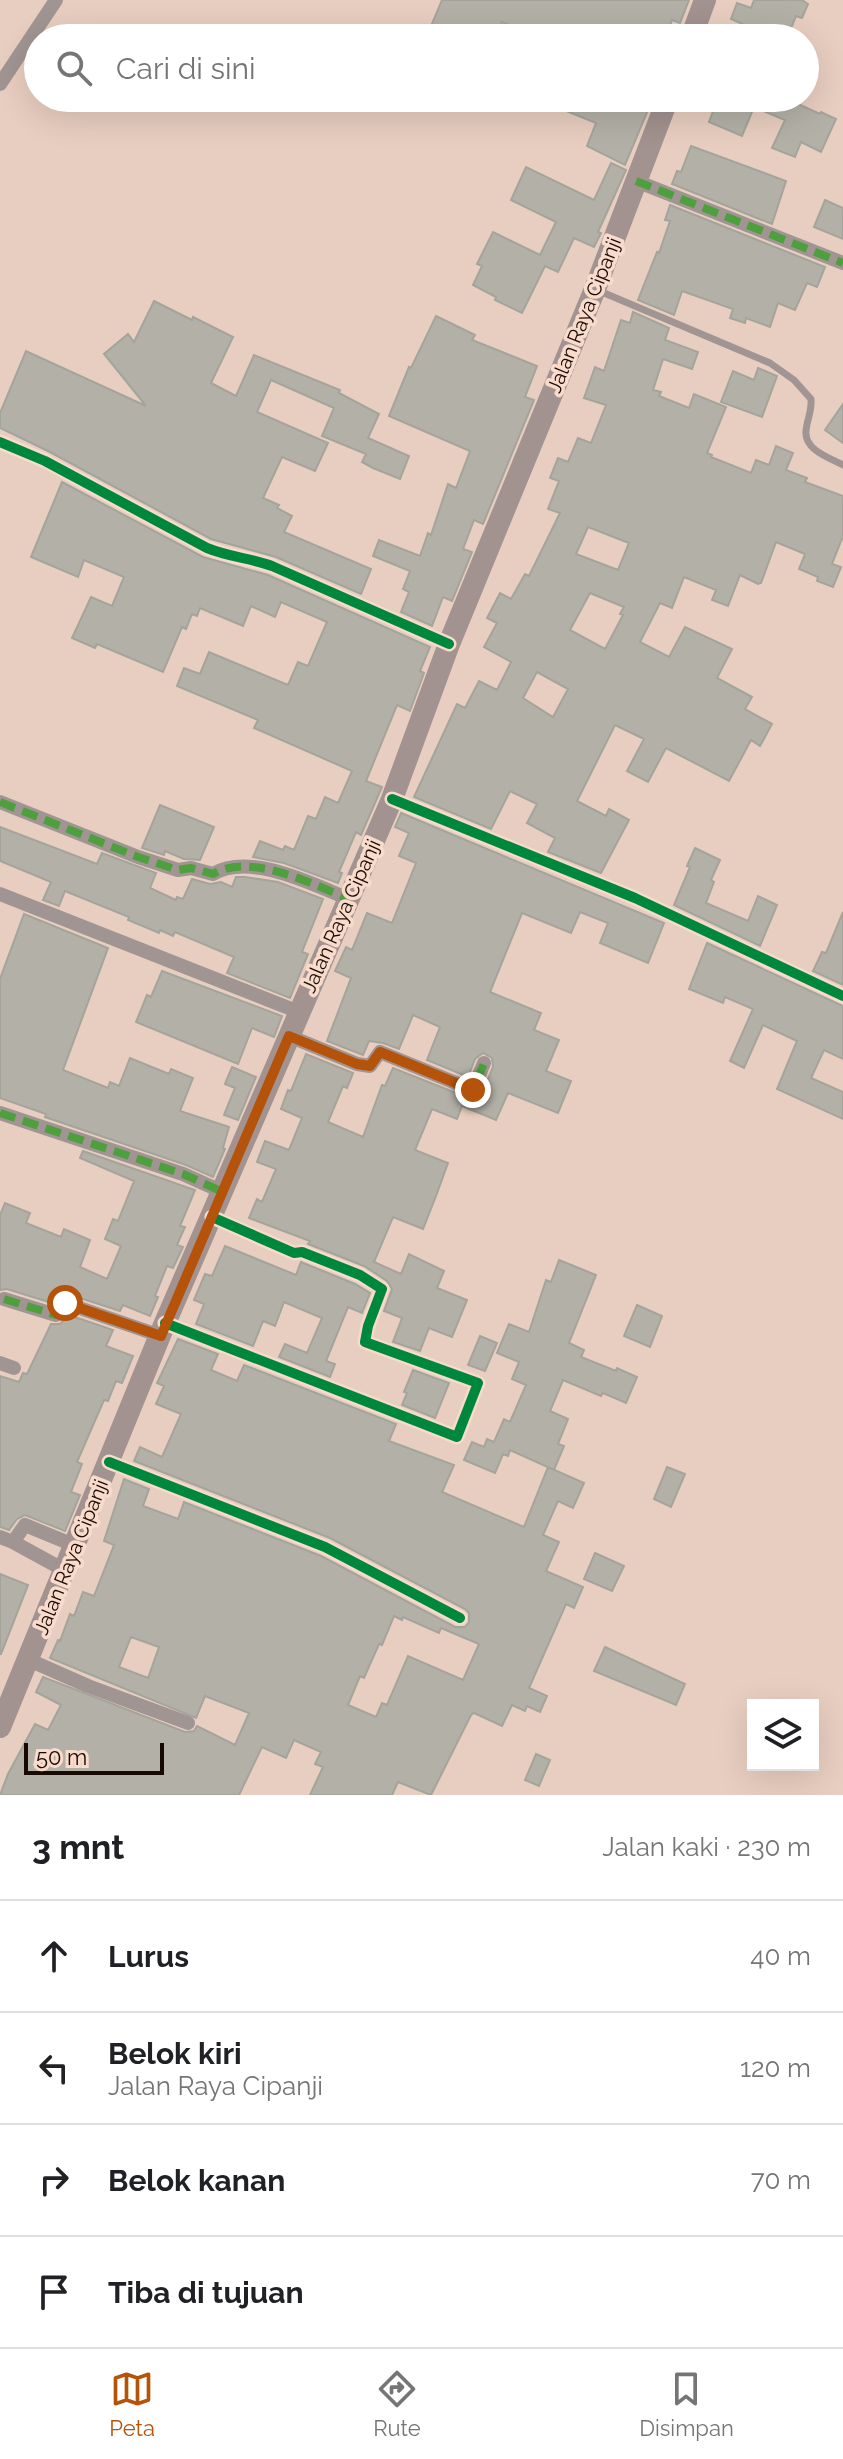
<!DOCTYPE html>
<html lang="id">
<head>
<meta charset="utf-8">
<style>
	:root { --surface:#fff; --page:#f2f2f2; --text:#202124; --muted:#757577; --line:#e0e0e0; --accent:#b45309 }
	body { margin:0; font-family:Raleway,sans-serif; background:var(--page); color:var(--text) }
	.controls { position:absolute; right:24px; bottom:24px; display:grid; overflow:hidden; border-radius:0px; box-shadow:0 8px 32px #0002 }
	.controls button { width:72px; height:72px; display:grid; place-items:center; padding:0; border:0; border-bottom:2px solid var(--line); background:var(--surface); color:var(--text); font:40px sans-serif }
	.scale { position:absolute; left:24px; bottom:20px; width:140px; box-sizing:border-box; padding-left:8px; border:4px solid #180902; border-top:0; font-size:22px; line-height:28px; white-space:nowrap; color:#180902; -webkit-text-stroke:6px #f8dbcb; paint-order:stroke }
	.stop { position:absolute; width:24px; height:24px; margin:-18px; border:6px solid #b45309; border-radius:50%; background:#fff }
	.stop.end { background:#b45309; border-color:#fff; box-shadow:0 2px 8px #0008 }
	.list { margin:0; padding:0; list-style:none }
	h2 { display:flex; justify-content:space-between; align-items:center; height:104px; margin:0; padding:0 32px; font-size:34px }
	h2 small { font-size:26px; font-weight:400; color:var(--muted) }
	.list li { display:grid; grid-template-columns:52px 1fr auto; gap:24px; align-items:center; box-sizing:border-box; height:112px; padding:0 32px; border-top:2px solid var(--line) }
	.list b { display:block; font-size:30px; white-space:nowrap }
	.list p { margin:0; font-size:26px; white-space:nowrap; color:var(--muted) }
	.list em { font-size:26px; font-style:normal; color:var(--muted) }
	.icon { flex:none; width:44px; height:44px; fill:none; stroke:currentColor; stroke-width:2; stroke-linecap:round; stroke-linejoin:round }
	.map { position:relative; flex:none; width:843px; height:1795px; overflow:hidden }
	.search { position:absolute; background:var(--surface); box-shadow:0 8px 32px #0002; left:24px; right:24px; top:24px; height:88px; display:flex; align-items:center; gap:20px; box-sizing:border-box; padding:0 28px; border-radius:44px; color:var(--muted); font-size:30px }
	.sheet { height:552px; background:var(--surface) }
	nav { display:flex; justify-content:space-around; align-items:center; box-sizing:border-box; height:112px; border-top:2px solid var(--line); background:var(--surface); font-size:22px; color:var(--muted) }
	nav a { display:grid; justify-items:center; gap:4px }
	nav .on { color:var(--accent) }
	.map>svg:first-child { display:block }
</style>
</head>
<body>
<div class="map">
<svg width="843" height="1795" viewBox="0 0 843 1795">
	<rect width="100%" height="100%" fill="#e8cec0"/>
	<path fill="#b3b1a7" stroke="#a5a49a" stroke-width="2" fill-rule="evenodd" d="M442 0H689L680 23 672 20 666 38H546L502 22 496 38H426Z
		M754 0H802L808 4 802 18 796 16 787 38 773 32 771 38H742L747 26 731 19 737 3 751 8Z
		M535 98H653L625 165 587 146 596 123Z
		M718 98H785L820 114 821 112 836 119 821 152 801 142 795 157 772 148 785 120 754 107 742 136 709 122Z
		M691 146 786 181 772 224 672 184 677 171 681 172Z
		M611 163 626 170 598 232 601 233 594 247 574 238 558 272 545 266 522 313 495 300 496 297 473 285 482 266 477 264 493 232 540 255 556 222 511 200 526 167 594 200Z
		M825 200 843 208V239L814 227Z
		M670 205 825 267 817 287 807 283 795 310 778 303 770 327 746 318 745 323 730 318 733 309 682 291 674 315 638 300 657 252 659 253 670 221 665 220Z
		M154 301 192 320 193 317 233 337 211 383 236 396 254 355 340 390 339 393 379 414 368 438 409 456 400 479 373 468 362 462 366 454 322 436 334 408 271 380 257 412 328 443 315 471 282 457 263 498 279 505 277 508 292 516 284 532 371 569 361 594 276 557 211 539 50 452 0 428V413L26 351 146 406 104 354 128 334 134 342Z
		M633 312 669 328 665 340 698 352 692 369 663 359 653 390 661 392 659 396 689 408 694 394 726 407 707 453 712 455 711 457 751 473 756 460 769 465 776 446 793 453 786 470 807 478 805 482 843 496V536L832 564 841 567 833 587 817 581 818 577 799 569 805 554 776 542 761 583 758 584 740 575 728 606 712 600 716 590 684 577 672 608 660 603 640 642 669 657 685 627 732 649 717 678 752 697 745 709 772 724 760 746 751 740 729 781 666 748 648 782 627 771 644 739 615 725 577 801 606 816 609 809 629 820 601 873 548 852 555 838 527 823 537 804 510 791 491 829 414 797 457 704 465 708 479 681 497 690 511 662 484 647 497 623 487 618 500 593 511 599 525 574 529 576 560 513 548 509 559 481 550 478 558 458 568 462 578 438 591 443 606 405 584 398 595 367 604 371 621 320 630 323ZM588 527 629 543 618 570 576 554ZM590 593 624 607 620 614 623 615 605 649 570 630ZM537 672 568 689 553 717 523 698Z
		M436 316 475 335 472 340 537 366 525 397 534 400 483 524 474 520 463 549 472 552 452 601 443 597 432 626 401 612 409 592 403 589 410 571 373 556 379 540 420 556 428 533 431 535 448 484 456 488 470 451 389 416 409 367 411 368Z
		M758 368 777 376 762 417 721 402 733 371 754 380Z
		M843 404V443L825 430Z
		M62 482 203 557 268 575 430 647 420 671 424 673 410 711 397 705 366 781 382 787 361 835 356 832 339 872 342 873 338 883 284 863 253 857 260 841 283 850 285 846 294 850 308 816 316 819 325 797 338 803 352 771 254 728 258 720 177 686 184 668 200 674 209 652 288 685 298 662 308 666 327 622 281 602 275 617 251 606 243 626 200 608 197 616 192 614 186 629 182 627 163 672 97 644 95 648 72 638 91 597 112 606 124 577 84 560 78 577 31 557Z
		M160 805 214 827 200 860 184 859 165 851 164 855 142 848Z
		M401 813 664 923 648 963 600 943 608 923 580 912 571 933 522 913 490 992 541 1013 534 1030 559 1040 546 1071 571 1081 558 1113 508 1093 496 1120 462 1106 457 1119 432 1109 415 1150 448 1163 436 1196 423 1229 393 1217 374 1262 401 1274 409 1254 444 1271 437 1288 467 1300 452 1337 429 1328 420 1351 393 1342 402 1318 384 1311 392 1289 387 1281 364 1266 308 1244 310 1241 249 1218 257 1199 262 1202 276 1169 257 1162 265 1141 289 1150 302 1118 281 1109 288 1090 291 1091 306 1054 353 1073 347 1088 343 1086 328 1122 363 1137 382 1085 385 1086 393 1068 474 1100 482 1094 493 1067 492 1058 483 1053 475 1059 468 1077 427 1060 440 1027 413 1015 399 1049 383 1043 369 1041 363 1055 327 1041 351 978 335 971 346 947 352 950 367 913 392 923 416 863 399 856 409 833 395 827Z
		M0 827 97 864 102 853 156 873 150 888 176 900 177 897 183 899 192 879 210 884 221 882 232 887 236 877H245L278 882 323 899 302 952 308 954 290 998 227 973 234 957 175 932 173 936 160 930 159 933 128 920 129 917 65 891 59 906 43 900 51 882 0 861Z
		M695 848 720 860 711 880 714 882 706 903 748 921 758 896 777 905 760 946 674 905 690 867 687 866Z
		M843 912V985L813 971 822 952 826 953Z
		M24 914 108 948 63 1070 108 1088 110 1082 119 1086 130 1058 169 1074 171 1069 193 1078 180 1111 229 1127 223 1148 225 1149 213 1177 186 1165 45 1117 46 1114 0 1098V979Z
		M707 943 843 1006V1059L824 1050 811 1078 843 1092V1119L777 1089 797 1041 763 1025 744 1068 730 1061 753 1009 725 997 723 1003 689 989Z
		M162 971 282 1016 274 1037 252 1028 238 1064 136 1022 147 995 151 997Z
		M232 1067 256 1077 238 1120 224 1115 235 1088 225 1084Z
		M83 1151 195 1190 180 1226 185 1227 177 1245 183 1247 173 1268 167 1266 155 1296 158 1297 150 1316 123 1305 120 1311 68 1294H61L52 1303 7 1289 0 1290V1215L5 1203 30 1213 26 1223 61 1237 64 1229 90 1240 80 1267 107 1279 121 1246 105 1239 113 1219 118 1221 134 1181 80 1158Z
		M225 1246 296 1275 301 1262 355 1284 370 1293 362 1313 348 1307 326 1361 335 1364 330 1377 279 1357 285 1344 307 1353 322 1318 284 1302 275 1326 263 1321 253 1346 196 1324 204 1304 194 1300 205 1274 212 1276Z
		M559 1260 596 1275 569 1343 584 1350 581 1357 616 1371 617 1368 637 1377 626 1403 603 1393 601 1396 563 1380 550 1411 568 1419 558 1444 564 1446 554 1470 510 1450 508 1456 503 1454 495 1473 464 1460 472 1442 484 1447 487 1439 494 1442 504 1419 510 1422 526 1385 512 1379 519 1362 497 1353 509 1324 529 1332 546 1280 551 1282Z
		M637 1305 662 1316 650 1347 624 1336Z
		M69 1315 113 1330 106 1346 133 1356 122 1383 116 1381 108 1401 104 1400 77 1462 82 1464 71 1492 80 1495 65 1531 25 1515 17 1519 9 1530 0 1527V1376L19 1382 23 1373 27 1374 51 1324H60Z
		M480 1336 497 1343 485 1371 468 1365Z
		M178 1339 218 1354 211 1370 237 1381 244 1365 396 1424 389 1441 454 1465 442 1492 524 1527 548 1467 584 1483 573 1508 558 1501 543 1535 559 1542 546 1571 583 1587 574 1608 566 1604 529 1688 547 1696 540 1712 527 1706 525 1711 512 1705 502 1726 474 1713 471 1715 431 1795 398 1782 392 1795H310L323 1767 315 1764 321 1752 294 1740 286 1758 262 1747 239 1795H0L8 1774 35 1724 48 1730 61 1705 36 1692 43 1677 185 1732 194 1731 197 1726 235 1745 249 1713 205 1696 196 1718 50 1658 58 1640 60 1641 70 1614 74 1616 83 1592 94 1596 114 1545 104 1541 124 1479 149 1489 143 1506 178 1519 184 1502 321 1556 455 1627H465L469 1622V1613L465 1609 330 1538 134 1461 140 1447 162 1457 181 1414 156 1404 164 1386 157 1383ZM394 1616 402 1620 403 1617 439 1633 441 1628 479 1644 463 1680 408 1656 387 1705 382 1703 376 1717 348 1705 360 1676 364 1678 379 1644 382 1645ZM131 1637 159 1647 148 1678 119 1667Z
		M413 1370 449 1383 435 1418 402 1405 407 1393 404 1392Z
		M667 1467 685 1474 671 1507 654 1499Z
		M595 1553 624 1566 612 1591 584 1579Z
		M0 1574 28 1585 1 1654H0Z
		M605 1647 685 1684 676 1705 594 1671Z
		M536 1754 550 1760 539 1786 525 1780Z"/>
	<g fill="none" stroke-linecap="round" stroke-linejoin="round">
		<path stroke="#a19593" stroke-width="7" d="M597 290 770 363 794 380 811 399C812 412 807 419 806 431 804 450 830 458 843 465"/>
		<path stroke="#a19593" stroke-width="14" d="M0 84 56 0
			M636 181 843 263
			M0 442 45 461 207 548C229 557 250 558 272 566L449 644
			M392 799 635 898 843 996
			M0 802 138 857 178 870 191 868 213 874C250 852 312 884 349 899
			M0 894 299 1012
			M289 1036 357 1064 370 1066 380 1052 473 1090 484 1063
			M0 1113 183 1174 223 1192
			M4 1299 56 1315 65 1303 161 1336
			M165 1323 457 1437 478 1383 365 1342 368 1326 382 1289 360 1275 302 1252 294 1253 212 1217
			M0 1363 14 1368
			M109 1462 325 1547 460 1618
			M0 1537 13 1542 25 1525 76 1546
			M13 1542 66 1571
			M29 1660 88 1686 188 1723"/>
		<path stroke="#a29290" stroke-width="22" d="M691 38 705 0
			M0 1727 165 1323 392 799 449 644 595 289 668 98"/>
		<path stroke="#4e9f3d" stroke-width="8" stroke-dasharray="16 8" stroke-linecap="butt" d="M636 181 843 263
			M0 802 138 857 178 870 191 868 213 874C250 852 312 884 349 899
			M289 1036 357 1064 370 1066 380 1052 473 1090 484 1063
			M0 1113 183 1174 223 1192
			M4 1299 56 1315 65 1303 161 1336"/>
		<g stroke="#f8dbcb" stroke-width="15">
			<path id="cycleway" d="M0 442 45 461 207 548C229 557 250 558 272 566L449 644
				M392 799 635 898 843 996
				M165 1323 457 1437 478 1383 365 1342 368 1326 382 1289 360 1275 302 1252 294 1253 212 1217
				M109 1462 325 1547 460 1618"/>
		</g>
		<use href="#cycleway" stroke="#00873e" stroke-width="10"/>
	</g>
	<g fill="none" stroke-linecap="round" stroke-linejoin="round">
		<path stroke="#b45309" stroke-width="10" d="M65 1303 161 1336 289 1036 357 1064 370 1066 380 1052 473 1090"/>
	</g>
	<g text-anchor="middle" stroke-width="7" stroke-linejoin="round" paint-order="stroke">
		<g font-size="20" fill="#180902" stroke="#f8dbcb">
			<text transform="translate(584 315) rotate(-68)" y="7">Jalan Raya Cipanji</text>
			<text transform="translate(341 916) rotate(-66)" y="7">Jalan Raya Cipanji</text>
			<text transform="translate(71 1557) rotate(-68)" y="7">Jalan Raya Cipanji</text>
		</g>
	</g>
</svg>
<div class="controls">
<button><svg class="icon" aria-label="layers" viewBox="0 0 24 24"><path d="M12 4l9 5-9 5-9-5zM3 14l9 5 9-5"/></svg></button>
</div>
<div class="scale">50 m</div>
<div class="stop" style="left:65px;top:1303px"></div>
<div class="stop end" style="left:473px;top:1090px"></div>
<div class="search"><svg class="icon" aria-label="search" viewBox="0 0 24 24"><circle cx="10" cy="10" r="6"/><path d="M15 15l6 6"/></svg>Cari di sini</div>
</div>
<section class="sheet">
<h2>3 mnt<small>Jalan kaki · 230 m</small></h2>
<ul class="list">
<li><svg class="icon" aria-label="ahead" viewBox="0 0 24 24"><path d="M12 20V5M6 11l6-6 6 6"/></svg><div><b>Lurus</b></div><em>40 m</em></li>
<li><svg class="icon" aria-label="left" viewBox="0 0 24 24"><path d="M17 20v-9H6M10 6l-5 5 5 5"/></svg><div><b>Belok kiri</b><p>Jalan Raya Cipanji</p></div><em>120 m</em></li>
<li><svg class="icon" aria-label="right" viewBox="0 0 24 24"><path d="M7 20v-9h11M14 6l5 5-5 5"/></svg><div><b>Belok kanan</b></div><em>70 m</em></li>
<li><svg class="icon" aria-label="arrive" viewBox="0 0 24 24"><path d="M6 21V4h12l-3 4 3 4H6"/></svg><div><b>Tiba di tujuan</b></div></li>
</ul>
</section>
<nav>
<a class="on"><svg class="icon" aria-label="map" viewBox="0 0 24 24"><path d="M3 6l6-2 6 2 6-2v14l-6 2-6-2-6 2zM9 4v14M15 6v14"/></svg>Peta</a>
<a><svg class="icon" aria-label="directions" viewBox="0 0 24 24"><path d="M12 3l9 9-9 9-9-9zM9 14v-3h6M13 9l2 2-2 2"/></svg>Rute</a>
<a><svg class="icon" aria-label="saved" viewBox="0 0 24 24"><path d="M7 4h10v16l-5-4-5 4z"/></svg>Disimpan</a>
</nav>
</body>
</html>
